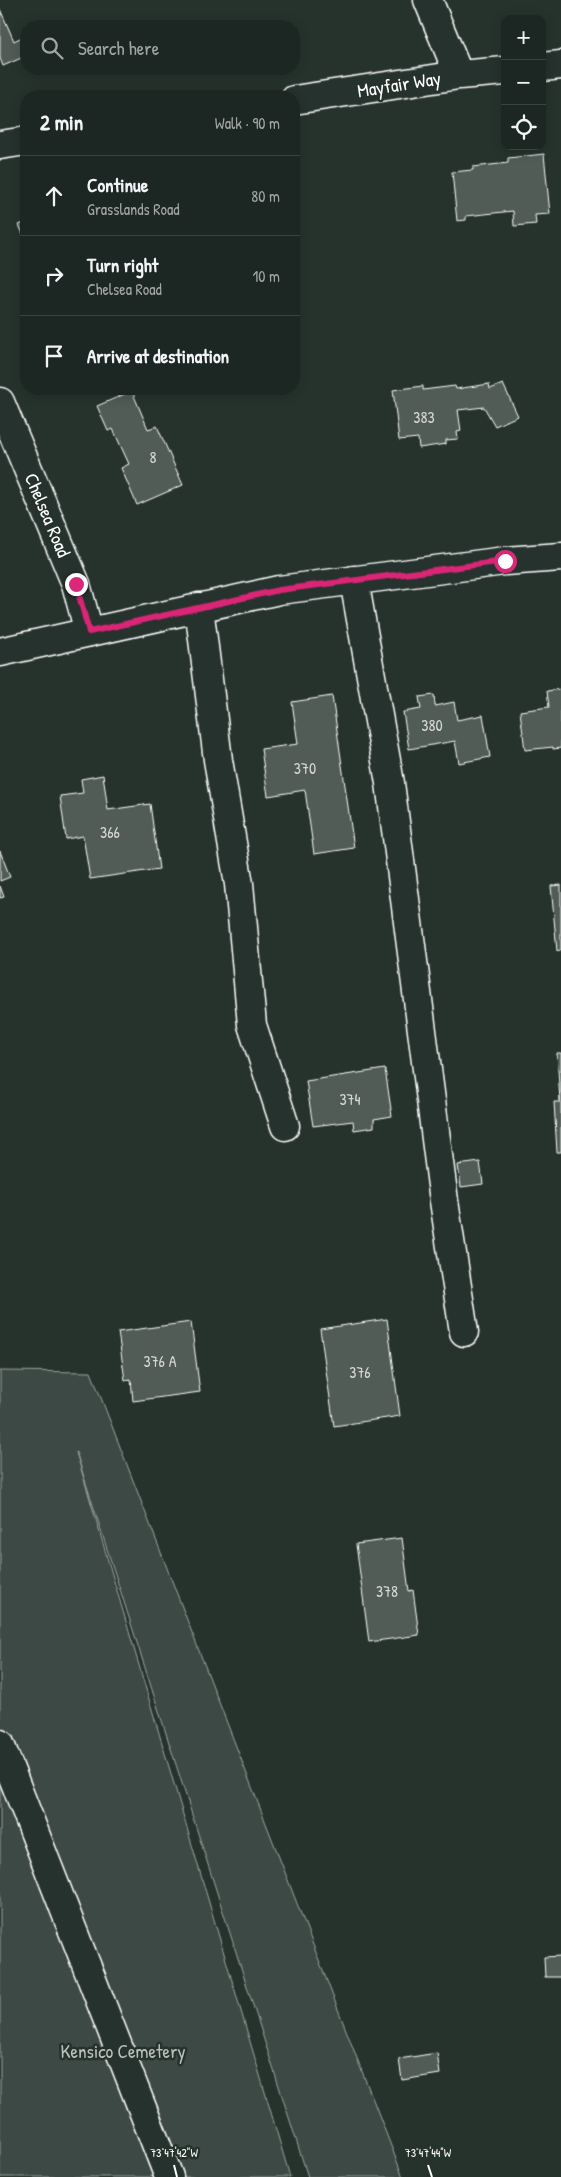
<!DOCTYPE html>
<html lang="en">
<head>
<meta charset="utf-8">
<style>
	:root { --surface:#1c2622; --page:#29322f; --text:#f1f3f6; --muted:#a0a5a5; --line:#3a4340 }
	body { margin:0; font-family:"Patrick Hand",sans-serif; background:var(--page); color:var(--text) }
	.controls { position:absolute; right:15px; top:15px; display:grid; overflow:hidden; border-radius:10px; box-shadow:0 2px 12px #0003 }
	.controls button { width:45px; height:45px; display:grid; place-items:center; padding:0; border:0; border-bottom:1px solid var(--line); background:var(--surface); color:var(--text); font:25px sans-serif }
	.stop { position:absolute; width:15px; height:15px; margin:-11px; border:4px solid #db2777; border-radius:50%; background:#fff }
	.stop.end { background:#db2777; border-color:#fff; box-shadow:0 1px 5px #0008 }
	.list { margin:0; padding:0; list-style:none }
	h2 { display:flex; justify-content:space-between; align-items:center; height:65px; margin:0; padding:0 20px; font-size:21px }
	h2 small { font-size:16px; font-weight:400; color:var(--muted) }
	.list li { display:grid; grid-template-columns:32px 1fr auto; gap:15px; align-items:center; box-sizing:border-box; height:80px; padding:0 20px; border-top:1px solid var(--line) }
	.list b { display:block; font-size:19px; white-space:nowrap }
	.list p { margin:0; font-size:16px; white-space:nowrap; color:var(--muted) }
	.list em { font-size:16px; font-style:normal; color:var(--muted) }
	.icon { flex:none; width:28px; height:28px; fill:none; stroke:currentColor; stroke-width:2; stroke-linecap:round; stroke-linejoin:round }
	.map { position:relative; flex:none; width:561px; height:2177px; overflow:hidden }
	.search { position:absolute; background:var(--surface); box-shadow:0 2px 12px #0003; left:20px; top:20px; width:280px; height:55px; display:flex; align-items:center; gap:12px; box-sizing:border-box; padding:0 18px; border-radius:20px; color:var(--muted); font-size:19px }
	.panel { position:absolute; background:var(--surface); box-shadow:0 2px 12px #0003; left:20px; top:90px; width:280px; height:305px; border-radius:20px }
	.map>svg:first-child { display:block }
</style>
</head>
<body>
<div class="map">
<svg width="561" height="2177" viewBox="0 0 561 2177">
	<rect width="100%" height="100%" fill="#26332d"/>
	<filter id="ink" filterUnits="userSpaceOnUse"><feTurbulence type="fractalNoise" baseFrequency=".02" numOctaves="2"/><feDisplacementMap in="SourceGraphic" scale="10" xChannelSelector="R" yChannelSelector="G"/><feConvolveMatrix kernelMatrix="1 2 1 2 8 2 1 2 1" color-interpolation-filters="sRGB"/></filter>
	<g filter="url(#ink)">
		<path fill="#3e4944" stroke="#9ea4a2" d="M0 1371 91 1372 403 2177H308L76 1452 290 2177H0Z"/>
		<path fill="#515c57" stroke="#fff" d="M0 9 14 41 26 35V56L3 66 0 58Z
			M544 154 550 214 535 215 536 224 514 226 513 211 466 216V220L457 221 452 172 473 170V167L508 163V158Z
			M26 222V241L19 225Z
			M489 384 490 389 503 384 518 416 495 426 484 407 458 410 461 431 457 432 458 439 446 440V444L419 448 418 438 399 440 393 390 423 386V390L455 386 456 389Z
			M132 391 148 429 157 426 183 485 137 505 121 468 129 464 113 429 108 431 97 406Z
			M561 689V748L553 749V747L525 750 520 711 549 707 547 691Z
			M434 695 435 706 454 702 457 720 483 715 490 757 459 763 455 741 409 749 403 712 421 709 419 697Z
			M332 696 354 848 314 854 305 790 268 796 261 749 298 744 292 702Z
			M103 775 108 810 150 804 159 869 90 879 83 836 66 839 60 796 83 793 81 779Z
			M0 851 10 877 0 881Z
			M561 885V950L557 951 551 886Z
			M0 886 4 897 0 898Z
			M557 1053H561V1152H557L554 1102H560Z
			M385 1069 392 1116 374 1119V1127L354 1130 353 1121 313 1126 306 1081Z
			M480 1162 483 1184 461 1187 458 1165Z
			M387 1319 400 1416 334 1426 320 1329Z
			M191 1322 200 1392 133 1401 131 1379 125 1380 118 1332Z
			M402 1538 409 1591 413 1590 419 1635 369 1642 356 1544Z
			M561 1956V1977H545L544 1957Z
			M437 2053 440 2074 402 2080 399 2059Z"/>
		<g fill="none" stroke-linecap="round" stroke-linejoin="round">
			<g stroke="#fff" stroke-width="31">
				<path id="minor" d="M428 0 459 75
					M542 67 561 65
					M294 100 459 75 505 71
					M0 145 26 141
					M0 402 76 584 89 632
					M354 580 390 783 444 1201 464 1332
					M199 607 218 760 239 884 252 1025 285 1126
					M0 1744 169 2177"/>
			</g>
			<g stroke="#fff" stroke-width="31">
				<path id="major" d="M0 652 279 590 505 561 561 557"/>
			</g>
			<use href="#minor" stroke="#26332d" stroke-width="28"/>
			<use href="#major" stroke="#26332d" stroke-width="28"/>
		</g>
	</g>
	<g fill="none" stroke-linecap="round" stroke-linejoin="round" filter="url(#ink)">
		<path stroke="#db2777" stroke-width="6" d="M76 584 89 632 279 590 505 561"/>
	</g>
	<path fill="none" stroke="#fff" stroke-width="2" d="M174 2165 177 2177M428 2165 432 2177"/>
	<g text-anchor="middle" stroke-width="5" stroke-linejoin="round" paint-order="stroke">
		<g font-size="16" fill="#d4d6d5">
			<text x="424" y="423">383</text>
			<text x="153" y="463">8</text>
			<text x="432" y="731">380</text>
			<text x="305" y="774">370</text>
			<text x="110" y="838">366</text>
			<text x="350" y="1105">374</text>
			<text x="160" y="1367">376 A</text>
			<text x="360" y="1378">376</text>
			<text x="387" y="1597">378</text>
		</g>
		<g font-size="19" fill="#fff" stroke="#26332d">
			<text transform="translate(399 84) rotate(-9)" y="7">Mayfair Way</text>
			<text transform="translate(48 515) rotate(67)" y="7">Chelsea Road</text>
		</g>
		<g font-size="19" fill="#bbbfbe" stroke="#26332d">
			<text x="123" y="2058">Kensico Cemetery</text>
		</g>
	</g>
	<g font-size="12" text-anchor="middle" fill="#fff" stroke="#26332d" stroke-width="5" stroke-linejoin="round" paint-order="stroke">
		<text x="174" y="2157">73°47'42"W</text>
		<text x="428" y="2157">73°47'44"W</text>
	</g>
</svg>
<div class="controls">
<button>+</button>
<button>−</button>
<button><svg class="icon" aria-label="locate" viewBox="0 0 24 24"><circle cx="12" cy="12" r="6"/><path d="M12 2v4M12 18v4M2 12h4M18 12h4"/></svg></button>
</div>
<div class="stop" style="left:505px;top:561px"></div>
<div class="stop end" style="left:76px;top:584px"></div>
<div class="search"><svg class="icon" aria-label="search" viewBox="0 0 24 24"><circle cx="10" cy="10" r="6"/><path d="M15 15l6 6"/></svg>Search here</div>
<section class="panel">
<h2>2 min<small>Walk · 90 m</small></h2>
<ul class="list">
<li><svg class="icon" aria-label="ahead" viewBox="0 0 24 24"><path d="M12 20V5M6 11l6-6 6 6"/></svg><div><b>Continue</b><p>Grasslands Road</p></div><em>80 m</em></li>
<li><svg class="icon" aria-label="right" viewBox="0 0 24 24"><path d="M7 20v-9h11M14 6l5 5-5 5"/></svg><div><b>Turn right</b><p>Chelsea Road</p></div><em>10 m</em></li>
<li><svg class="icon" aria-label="arrive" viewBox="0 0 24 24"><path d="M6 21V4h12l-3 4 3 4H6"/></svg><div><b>Arrive at destination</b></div></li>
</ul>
</section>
</div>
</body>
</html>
